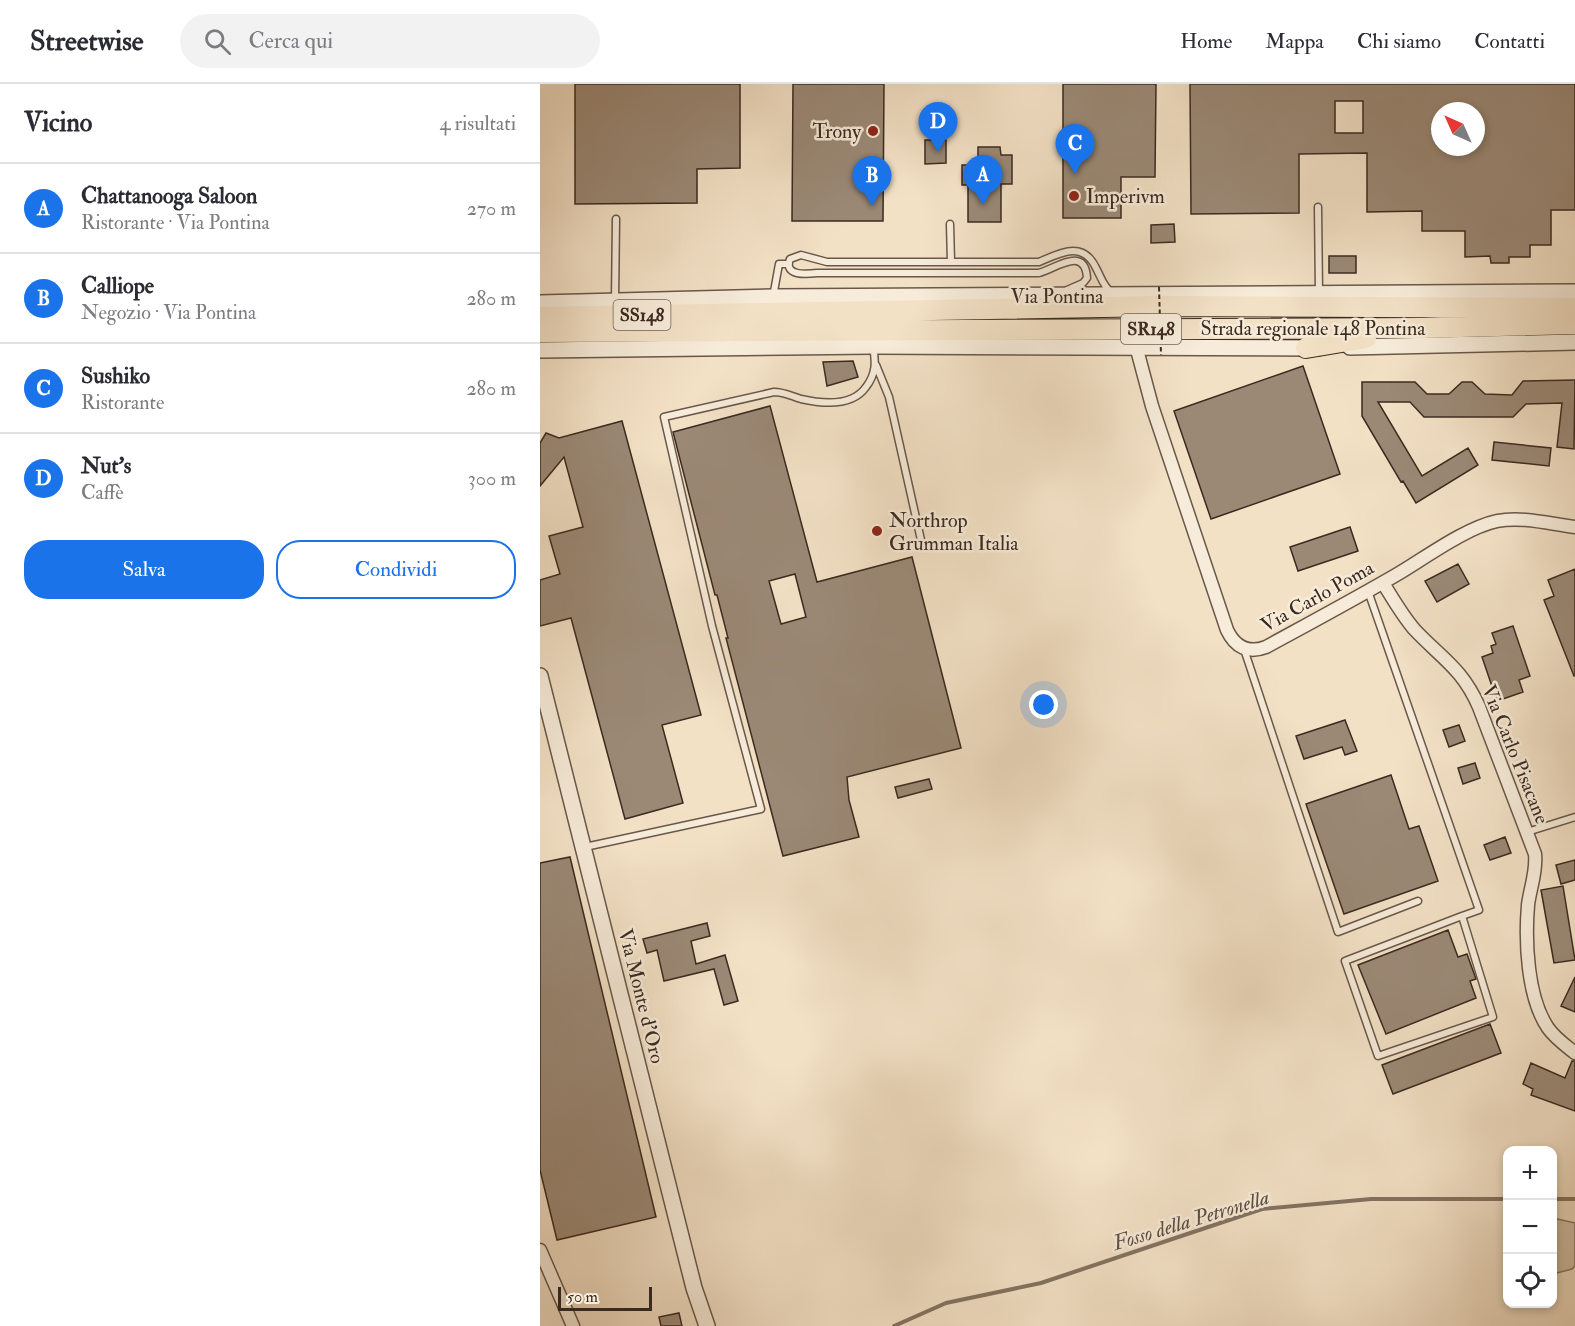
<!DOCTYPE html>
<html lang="it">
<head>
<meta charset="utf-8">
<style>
	:root { --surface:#fff; --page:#f2f2f3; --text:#2b2b33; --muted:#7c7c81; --line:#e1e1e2; --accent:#1a73e8 }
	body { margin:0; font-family:"IM FELL Double Pica",serif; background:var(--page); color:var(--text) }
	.controls { position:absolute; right:18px; bottom:18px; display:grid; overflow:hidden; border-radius:12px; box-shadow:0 3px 9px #0003 }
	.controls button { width:54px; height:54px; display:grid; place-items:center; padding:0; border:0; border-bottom:2px solid var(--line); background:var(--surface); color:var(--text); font:30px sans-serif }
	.compass { position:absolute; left:891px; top:18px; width:54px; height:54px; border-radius:50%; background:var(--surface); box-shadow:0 3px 9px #0003; rotate:315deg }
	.scale { position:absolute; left:18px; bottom:15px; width:94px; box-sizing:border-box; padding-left:6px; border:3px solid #3b2a20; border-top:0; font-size:16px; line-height:21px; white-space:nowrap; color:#3b2a20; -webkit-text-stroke:4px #f7ecda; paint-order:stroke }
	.you { position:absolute; left:504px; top:621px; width:21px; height:21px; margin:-15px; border:4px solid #fff; border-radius:50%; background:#1a73e8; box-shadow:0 0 0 9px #1a73e833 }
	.badge { display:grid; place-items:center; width:39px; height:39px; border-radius:50%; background:var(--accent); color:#fff; font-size:20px; font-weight:700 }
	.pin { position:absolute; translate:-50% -50px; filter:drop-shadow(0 2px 3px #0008) }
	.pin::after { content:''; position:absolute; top:32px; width:21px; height:18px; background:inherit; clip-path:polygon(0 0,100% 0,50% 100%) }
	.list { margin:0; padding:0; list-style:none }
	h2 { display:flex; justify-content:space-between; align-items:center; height:78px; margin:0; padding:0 24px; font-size:26px }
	h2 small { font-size:20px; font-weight:400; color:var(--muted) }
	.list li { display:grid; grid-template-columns:39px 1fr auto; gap:18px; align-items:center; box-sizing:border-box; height:90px; padding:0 24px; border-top:2px solid var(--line) }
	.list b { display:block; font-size:22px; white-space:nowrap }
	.list p { margin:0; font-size:20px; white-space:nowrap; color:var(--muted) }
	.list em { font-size:20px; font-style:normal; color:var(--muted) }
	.actions { display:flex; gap:12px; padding:18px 24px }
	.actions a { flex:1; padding:14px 0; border:2px solid var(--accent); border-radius:24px; text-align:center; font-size:21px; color:var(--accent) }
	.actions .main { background:var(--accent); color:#fff }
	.icon { flex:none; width:33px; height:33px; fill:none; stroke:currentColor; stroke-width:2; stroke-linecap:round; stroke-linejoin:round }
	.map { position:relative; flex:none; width:1035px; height:1242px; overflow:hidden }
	header { display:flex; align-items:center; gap:36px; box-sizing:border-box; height:84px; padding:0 30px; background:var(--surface); border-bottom:2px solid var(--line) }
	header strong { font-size:28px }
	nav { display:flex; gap:33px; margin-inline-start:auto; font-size:21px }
	.search { width:420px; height:54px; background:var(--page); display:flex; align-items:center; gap:15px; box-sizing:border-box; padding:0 21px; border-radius:33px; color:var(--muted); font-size:22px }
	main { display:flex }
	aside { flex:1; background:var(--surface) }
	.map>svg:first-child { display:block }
</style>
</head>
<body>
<header>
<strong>Streetwise</strong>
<div class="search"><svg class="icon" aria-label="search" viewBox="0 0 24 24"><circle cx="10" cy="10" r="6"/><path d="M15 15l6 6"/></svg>Cerca qui</div>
<nav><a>Home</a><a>Mappa</a><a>Chi siamo</a><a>Contatti</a></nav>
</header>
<main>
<aside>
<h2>Vicino<small>4 risultati</small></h2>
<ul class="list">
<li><span class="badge">A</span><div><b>Chattanooga Saloon</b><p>Ristorante · Via Pontina</p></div><em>270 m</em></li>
<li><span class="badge">B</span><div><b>Calliope</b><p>Negozio · Via Pontina</p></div><em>280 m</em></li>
<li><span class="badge">C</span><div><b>Sushiko</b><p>Ristorante</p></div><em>280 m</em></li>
<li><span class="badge">D</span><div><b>Nut's</b><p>Caffè</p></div><em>300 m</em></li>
</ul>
<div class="actions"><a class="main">Salva</a><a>Condividi</a></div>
</aside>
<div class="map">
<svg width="1035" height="1242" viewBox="0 0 1035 1242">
	<rect width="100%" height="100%" fill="#f3e1c6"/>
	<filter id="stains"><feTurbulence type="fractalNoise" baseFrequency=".00333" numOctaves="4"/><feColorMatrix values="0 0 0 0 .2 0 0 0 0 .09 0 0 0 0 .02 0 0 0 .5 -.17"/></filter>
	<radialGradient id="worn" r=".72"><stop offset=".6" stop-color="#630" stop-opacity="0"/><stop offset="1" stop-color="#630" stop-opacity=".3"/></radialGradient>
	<path fill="#d4c2aa" stroke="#887665" stroke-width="1.5" d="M1013 1134 1035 1139V1182L1032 1185 1013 1190Z"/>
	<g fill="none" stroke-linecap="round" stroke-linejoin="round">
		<path stroke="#847362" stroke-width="4" d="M1012 1115H1035
			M354 1242 406 1219 501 1199 722 1125 831 1115H968"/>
	</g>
	<path fill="#9b8976" stroke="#3b2a20" stroke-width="1.5" fill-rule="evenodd" d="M35 0H200V84L157 85V119L35 120Z
		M253 0H344L343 137H252Z
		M523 0H616L615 93H581V134H523Z
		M650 0H1035V126H1011V161H990V173H969V179H951L950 172 925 173V147H882V127L827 128V69L759 70V129L651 130ZM795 17H823V49H795ZM900 27H936V63H900Z
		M385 56H406V79L385 80Z
		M438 63H460L461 71H472V100H461V138H428V101H422V81H438Z
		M634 140 635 158 611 159V141Z
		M789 172H816V189H789Z
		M313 277 318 293 287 302 283 278Z
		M763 282 800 390 671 435 634 327Z
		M1035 296 1034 365 1017 363 1022 319 986 320 973 333H884L870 318H838L882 392 928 364 938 381 876 419 863 397 861 398 822 332V298H875L887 310H909L922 298H932L945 310 972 311 983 297Z
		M230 322 277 498 372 473 421 664 307 693 309 716 319 753 243 772 186 554H188L177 511H175L133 348ZM255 490 266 533 241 540 229 497Z
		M82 337 161 631 122 641 143 719 85 735 31 534 0 542V496L20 490 9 452 43 443 24 373 0 402V359L6 349 19 354Z
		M954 358 1011 364 1009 382 952 376Z
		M810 443 818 467 758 487 750 463Z
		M918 480 929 500 897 518 885 497Z
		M1035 485V592H1034L1004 516 1014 512 1008 496Z
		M973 542 990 592 979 596 983 608 957 617 942 573 953 569 951 562 956 560 952 549Z
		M805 636 817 667 805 671 802 663 764 675 756 652Z
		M919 641 925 657 909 663 903 646Z
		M935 679 940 694 923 700 918 684Z
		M851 691 869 745 879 742 898 797 804 830 766 720Z
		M389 695 392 705 358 714 355 703Z
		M965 753 971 769 950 776 944 761Z
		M30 773 116 1133 17 1156 0 1086V779Z
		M1035 776V796L1021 800 1016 781Z
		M1023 802 1035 876 1014 879 1001 806Z
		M167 839 170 852 151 857 156 880 185 871 198 917 184 921 174 885 124 897 117 866 107 869 103 855Z
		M908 846 918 873 927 870 936 895 930 897 936 914 846 950 818 881Z
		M1035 893V928L1021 922Z
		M950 940 961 969 853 1010 842 981Z
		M1032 977H1035V1027L991 1011 993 1005 983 1000 991 979 1025 994Z
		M139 1229 142 1242H121L119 1233Z"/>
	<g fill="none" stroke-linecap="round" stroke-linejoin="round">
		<g stroke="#69584a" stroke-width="9">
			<path id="service" d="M778 123 779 210
				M410 140 411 178
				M527 206 543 199 547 194C545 161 515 185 499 189H278C268 190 243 193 250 175L261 171 287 178H499C520 169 543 156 556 184 561 193 563 202 571 208
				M233 213 239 180H248
				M75 217 76 135
				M336 281 349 313 381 456
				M828 507 939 826 922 832 953 933 838 972 805 877 922 832
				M704 565 798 848 878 817
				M987 748 1035 733
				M45 763 221 725 172 542 124 333 234 308C244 308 251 312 261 315 283 320 312 323 326 303 336 290 336 278 333 263"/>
		</g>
		<g stroke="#69584a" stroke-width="15">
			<path id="minor" d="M596 262 612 322 687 546C695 563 708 570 726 563 770 539 813 516 856 491 885 474 925 444 957 437 982 432 1010 440 1035 443
				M843 499C853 515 862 531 874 545 901 574 922 584 939 623L995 770C997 788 990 804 988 821 985 857 987 913 1008 944 1015 954 1025 961 1035 969
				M0 1166 33 1242"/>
		</g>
		<g stroke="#69584a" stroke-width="18">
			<path id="tertiary" d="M0 219 233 213 1035 208
				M810 263 1035 258
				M0 266 333 262 777 264
				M0 592 154 1204 167 1242"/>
		</g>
		<g stroke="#3b2a20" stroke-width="22">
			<path id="trunk" d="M0 233 620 222 1035 224
				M0 248 883 244 1035 240
				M766 264 826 254"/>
		</g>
		<use href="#service" stroke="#f7ecda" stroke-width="6"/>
		<use href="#minor" stroke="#f7ecda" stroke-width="12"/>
		<use href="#tertiary" stroke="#f7ecda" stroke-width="15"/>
		<use href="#trunk" stroke="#f3e1c6" stroke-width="20"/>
		<path stroke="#3b2a20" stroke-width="2" stroke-dasharray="4.5 3" stroke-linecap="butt" d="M619 203 621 271"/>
	</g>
	<g fill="#8f2418" stroke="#f7ecda" stroke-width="2">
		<circle cx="333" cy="47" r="6"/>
		<circle cx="534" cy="112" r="6"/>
		<circle cx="337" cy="447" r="6"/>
	</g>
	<g text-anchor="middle" stroke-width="5" stroke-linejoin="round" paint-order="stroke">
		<g fill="#f7ecda" stroke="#736458" stroke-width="1.5">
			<rect x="73.5" y="216" width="57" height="30" rx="4.5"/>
			<rect x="581" y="230" width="60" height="30" rx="4.5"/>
		</g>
		<g font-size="18" font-weight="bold" fill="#3b2a20">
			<text x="102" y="237">SS148</text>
			<text x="611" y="251">SR148</text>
		</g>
		<g font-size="20" fill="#3b2a20" stroke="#f7ecda" text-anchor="start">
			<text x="321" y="54" text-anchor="end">Trony</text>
			<text x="546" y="119">Imperivm</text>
			<text x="349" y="443">Northrop<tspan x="349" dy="23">Grumman Italia</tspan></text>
		</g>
		<g font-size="20" fill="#3b2a20" stroke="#f7ecda">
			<text x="517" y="219">Via Pontina</text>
			<text x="773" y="251">Strada regionale 148 Pontina</text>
			<text transform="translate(777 512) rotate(-29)" y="7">Via Carlo Poma</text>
			<text transform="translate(976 670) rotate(68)" y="7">Via Carlo Pisacane</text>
			<text transform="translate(102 912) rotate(76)" y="7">Via Monte d'Oro</text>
		</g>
		<g font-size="21" font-style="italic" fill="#5f4e41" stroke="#f7ecda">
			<text transform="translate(651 1136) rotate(-17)" y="7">Fosso della Petronella</text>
		</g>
	</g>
	<rect width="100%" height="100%" filter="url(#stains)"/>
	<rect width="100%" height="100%" fill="url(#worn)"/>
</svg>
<div class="controls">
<button>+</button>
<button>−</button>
<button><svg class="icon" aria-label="locate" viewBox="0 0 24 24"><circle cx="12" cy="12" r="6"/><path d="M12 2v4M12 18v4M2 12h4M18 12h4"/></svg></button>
</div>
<svg class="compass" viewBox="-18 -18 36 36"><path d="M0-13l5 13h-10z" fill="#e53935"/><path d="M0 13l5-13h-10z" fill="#7c7c81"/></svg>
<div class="scale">50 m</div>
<div class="you"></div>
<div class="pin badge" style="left:443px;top:121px">A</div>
<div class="pin badge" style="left:332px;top:122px">B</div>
<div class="pin badge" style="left:535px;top:90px">C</div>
<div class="pin badge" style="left:398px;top:68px">D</div>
</div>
</main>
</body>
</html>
